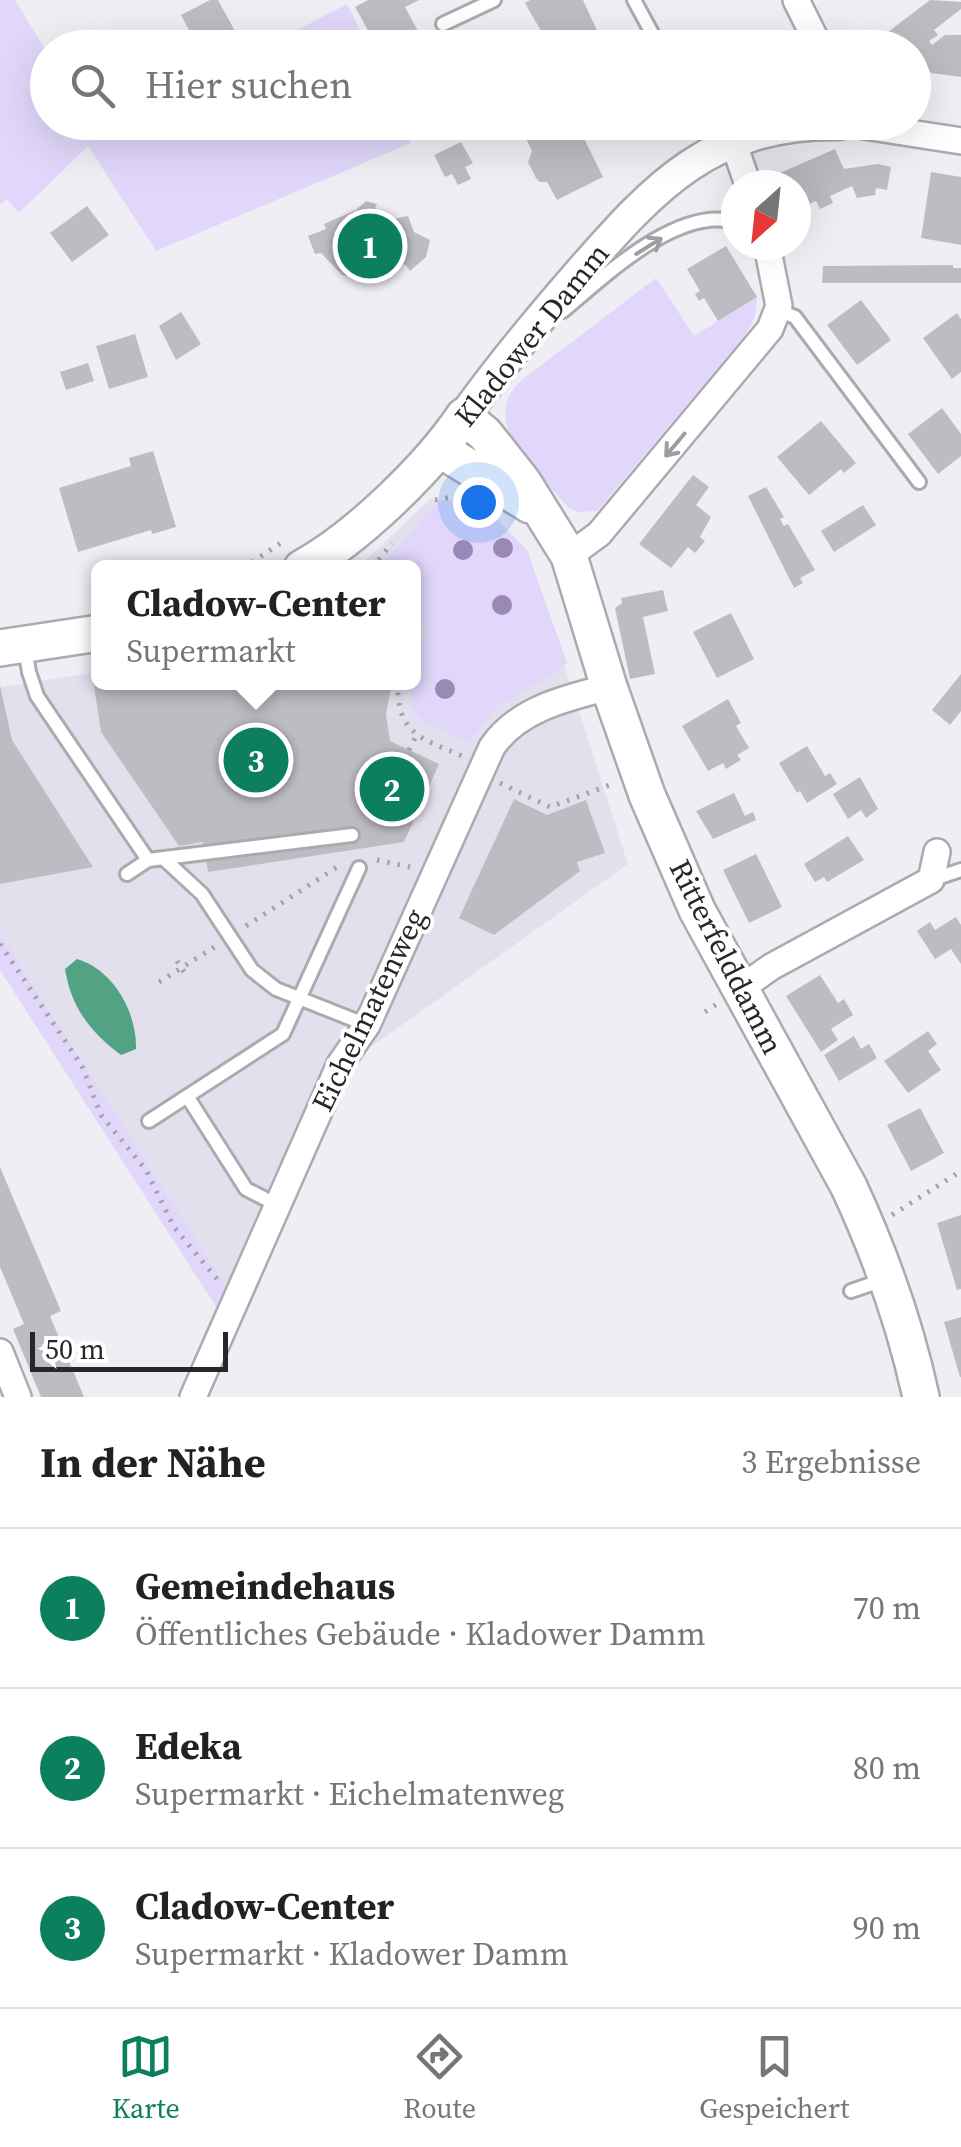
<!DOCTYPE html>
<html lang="de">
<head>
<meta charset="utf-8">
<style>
	:root { --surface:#fff; --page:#f2f2f2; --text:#222; --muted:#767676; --line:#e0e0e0; --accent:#0c805e }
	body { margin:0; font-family:"Source Serif 4",serif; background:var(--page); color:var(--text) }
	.compass { position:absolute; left:721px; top:170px; width:90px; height:90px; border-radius:50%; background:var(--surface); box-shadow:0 10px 40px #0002; rotate:207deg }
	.scale { position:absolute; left:30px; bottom:25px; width:198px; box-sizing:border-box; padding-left:10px; border:5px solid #272629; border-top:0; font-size:28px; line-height:35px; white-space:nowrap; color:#272629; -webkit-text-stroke:8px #fff; paint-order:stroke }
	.you { position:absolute; left:478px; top:502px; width:35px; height:35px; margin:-25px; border:8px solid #fff; border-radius:50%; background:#1a73e8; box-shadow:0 0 0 15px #1a73e833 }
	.badge { display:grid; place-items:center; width:65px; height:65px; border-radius:50%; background:var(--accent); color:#fff; font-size:32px; font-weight:700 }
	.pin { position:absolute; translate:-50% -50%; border:5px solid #fff; box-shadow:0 2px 10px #0006 }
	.popup { position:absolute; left:91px; top:560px; width:330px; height:130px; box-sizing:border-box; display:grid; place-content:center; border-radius:15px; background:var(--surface); filter:drop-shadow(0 2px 8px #0005); font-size:32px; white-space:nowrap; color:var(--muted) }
	.popup b { font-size:38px; color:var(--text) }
	.popup::after { content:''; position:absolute; left:50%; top:100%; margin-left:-20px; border:20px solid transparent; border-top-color:var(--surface) }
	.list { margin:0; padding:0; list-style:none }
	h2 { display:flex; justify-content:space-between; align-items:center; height:130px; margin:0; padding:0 40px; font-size:42px }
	h2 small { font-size:32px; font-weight:400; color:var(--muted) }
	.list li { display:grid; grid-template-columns:65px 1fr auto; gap:30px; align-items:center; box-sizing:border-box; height:160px; padding:0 40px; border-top:2px solid var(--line) }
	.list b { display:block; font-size:38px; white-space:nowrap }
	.list p { margin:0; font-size:32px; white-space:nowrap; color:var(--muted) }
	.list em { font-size:32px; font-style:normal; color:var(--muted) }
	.icon { flex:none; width:55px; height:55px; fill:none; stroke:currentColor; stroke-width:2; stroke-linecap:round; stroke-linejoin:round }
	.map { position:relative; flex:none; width:961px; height:1397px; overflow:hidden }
	.search { position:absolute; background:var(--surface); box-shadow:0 10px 40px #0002; left:30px; right:30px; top:30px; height:110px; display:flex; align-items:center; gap:25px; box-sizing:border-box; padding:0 35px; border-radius:55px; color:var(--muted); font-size:38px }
	.sheet { height:610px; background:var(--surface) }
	nav { display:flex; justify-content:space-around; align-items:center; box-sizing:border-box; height:140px; border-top:2px solid var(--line); background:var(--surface); font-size:28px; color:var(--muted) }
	nav a { display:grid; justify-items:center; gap:5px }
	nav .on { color:var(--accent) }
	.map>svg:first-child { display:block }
</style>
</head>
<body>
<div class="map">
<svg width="961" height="1397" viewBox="0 0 961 1397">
	<rect width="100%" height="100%" fill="#f0eef5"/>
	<path fill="#e3e0ed" d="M430 499 483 503 528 552 628 864 315 1087 226 1286 0 933V687L98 672 99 682H414V568L359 567Z"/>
	<path fill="#e0d7fa" d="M0 0H15L47 52 48 122 92 123 100 135 123 122 402 123 411 143 156 251 88 146 19 213 7 199 0 204Z
		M347 4 368 47H265Z
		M656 278 694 336 757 297C757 314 752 325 742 339L597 511 578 512 568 507C539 473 474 421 523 379Z
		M443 502 490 515 527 550 567 663 557 672 500 705 468 742 424 722 411 709V683L414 682 425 627H414V568L380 567 434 505Z
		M0 933 226 1286 216 1307 0 970Z"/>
	<path fill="#52a383" d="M77 959C114 970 137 1013 136 1049L121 1055C90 1032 71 1007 65 969Z"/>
	<path fill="#bebcc3" d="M210 0H218L242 44 236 48H198L181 15Z
		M368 0H419L405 7 427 48H378L355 7Z
		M530 0H583L605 48H523L545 38 525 3Z
		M930 0 961 2V9L934 30 938 35 929 41 932 45 945 35H961V77L931 73 914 48H867Z
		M418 122H452L454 126 424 138Z
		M542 122H576L603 177 557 200 547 182H540L536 178 528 162 532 151 523 132Z
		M461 142 473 163 465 167 471 179 458 185 452 174 445 177 434 155Z
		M835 149 844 169 878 164 891 167 887 190 876 188 875 195 857 198 852 186 830 196 833 203 820 209 816 201 796 210V185H777L773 176Z
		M931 172 961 177V245L921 238Z
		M366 201 377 204 375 208 387 220 408 216 414 232 430 240 426 257 410 271 406 265 388 262 386 280 382 281 342 275 321 253 315 254 308 236 326 229 324 224 356 210Z
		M87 206 109 235 72 262 50 233Z
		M726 246 757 297 718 321 704 298 699 301 695 294 700 291 687 269Z
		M953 265V268H961V283H822L823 266Z
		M861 300 891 340 857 365 827 325Z
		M181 312 201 344 176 360 159 326Z
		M957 313 961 319V372L952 379 923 338Z
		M135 334 148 377 109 389 96 346Z
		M88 363 94 381 66 390 60 372Z
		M942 408 961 434V456L938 474 908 434Z
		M821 421 856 463 844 473 841 469 809 495 777 457Z
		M153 451 176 527 152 534 151 530 78 552 59 488 131 466 129 458Z
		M693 475 709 487 696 505 711 517 700 537 705 541 695 553 688 547 671 568 639 544Z
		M766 487 784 517 780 519 784 526 788 524 815 570 800 578 803 583 794 588 748 496Z
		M863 505 876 525 834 552 821 531Z
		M663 590 668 611 643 617 655 674 630 679 615 608 622 603 621 598Z
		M731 613 754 659 717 678 693 632Z
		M92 673H99V682H392L386 714 390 741 439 764 404 842 208 872 203 842 179 846 101 732Z
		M961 674V711L950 725 932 710Z
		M0 685 12 740 93 867 0 884Z
		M728 699 741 723 736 726 749 748 737 755 741 760 726 769 723 763 708 771 682 726Z
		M807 746 825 776 830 773 837 784 807 803 800 791 797 793 779 763Z
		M860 777 878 809 866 818 861 810 848 819 833 794Z
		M734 793 745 816 753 812 756 820 713 839 696 811Z
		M514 799 547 815 586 800 605 853 577 862 580 871 494 935 459 918Z
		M848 836 864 860 827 882 824 877 815 882 804 864Z
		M756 854 782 907 749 923 723 870Z
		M956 917 961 925V964L951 949 935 959 917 931 930 922 935 930Z
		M820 975 838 1003 844 999 853 1015 831 1029 838 1040 821 1052 786 996Z
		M928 1031 937 1044 928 1051 941 1070 908 1093 884 1061Z
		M854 1036 861 1049 869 1044 877 1058 839 1081 824 1055Z
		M920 1108 944 1153 911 1171 887 1125Z
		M0 1167 61 1311 50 1316 84 1397H41L13 1329 24 1324 0 1267Z
		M961 1215V1289L957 1290 937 1223Z
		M961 1317V1377H960L944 1322Z"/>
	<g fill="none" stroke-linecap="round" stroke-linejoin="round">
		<g stroke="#acaab0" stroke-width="18">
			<path id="service" d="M634 0 660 48
				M443 24 494 0
				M701 122 715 149
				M777 310 795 317 919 482
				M563 311C605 276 678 205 736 222
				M25 648 29 672 37 696 148 860
				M163 858 202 894 252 970 276 989 367 1025
				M127 874 148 860 352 835
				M931 880 961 870
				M187 1096 246 1189 279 1206
				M149 1121 283 1034 359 868
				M851 1291 886 1279"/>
		</g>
		<g stroke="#acaab0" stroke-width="30">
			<path id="minor" d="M796 0 820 48
				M838 122 961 141
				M733 141 748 185
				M569 556 599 534 770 329 779 306 767 245
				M740 989 771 967 931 880 937 852
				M0 1352 18 1397
				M193 1397 340 1064 367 1025 492 747C518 709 566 698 609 687"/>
		</g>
		<g stroke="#acaab0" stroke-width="35">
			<path id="tertiary" d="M464 416C500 366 538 320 579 273 656 185 712 123 839 124"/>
		</g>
		<g stroke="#acaab0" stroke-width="40">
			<path id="secondary" d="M441 450 530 505
				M302 568C357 538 429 468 464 416L485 434 523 482 569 556 609 687 647 795 697 910 849 1187C881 1256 905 1323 921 1397
				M0 648 99 633"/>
		</g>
		<path stroke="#a4a3a8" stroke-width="5" stroke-dasharray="2.5 8" stroke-linecap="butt" d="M435 500 458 496
			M243 568 284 541
			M372 568 392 543
			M398 682C396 734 421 738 462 756
			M409 750 416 736
			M500 783 550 807 610 785
			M377 860 410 867
			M246 926 337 867
			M0 944 82 1066 101 1115 146 1170 174 1227 217 1279
			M177 961 186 975
			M159 982 216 946
			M705 1012 717 1004
			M892 1215 961 1171"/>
		<use href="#service" stroke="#fff" stroke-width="12"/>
		<use href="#minor" stroke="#fff" stroke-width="25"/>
		<use href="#tertiary" stroke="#fff" stroke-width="30"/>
		<use href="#secondary" stroke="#fff" stroke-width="35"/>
	</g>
	<g fill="#9a89b6">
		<circle cx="503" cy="548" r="10"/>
		<circle cx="463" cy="550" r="10"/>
		<circle cx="502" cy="605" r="10"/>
		<circle cx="445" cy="689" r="10"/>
	</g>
	<defs><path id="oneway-shaft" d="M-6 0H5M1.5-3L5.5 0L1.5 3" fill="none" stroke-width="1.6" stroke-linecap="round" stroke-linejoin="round" transform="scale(2.5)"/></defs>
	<g stroke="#9e9d9f">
		<use href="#oneway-shaft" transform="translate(649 246) rotate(-32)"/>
		<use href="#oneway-shaft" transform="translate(675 445) rotate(130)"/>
	</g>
	<g text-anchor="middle" stroke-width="8" stroke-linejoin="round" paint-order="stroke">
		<g font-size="30" fill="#272629" stroke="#fff">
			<text transform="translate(532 335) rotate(-51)" y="10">Kladower Damm</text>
			<text transform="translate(726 957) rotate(63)" y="10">Ritterfelddamm</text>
			<text transform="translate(369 1010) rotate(-64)" y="10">Eichelmatenweg</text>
		</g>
	</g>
</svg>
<svg class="compass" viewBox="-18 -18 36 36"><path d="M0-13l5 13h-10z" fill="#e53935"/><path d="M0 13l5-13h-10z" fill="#767676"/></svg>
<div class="scale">50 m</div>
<div class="you"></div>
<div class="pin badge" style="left:370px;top:246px">1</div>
<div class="pin badge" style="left:392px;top:789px">2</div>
<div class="pin badge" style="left:256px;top:760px">3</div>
<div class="popup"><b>Cladow-Center</b>Supermarkt</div>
<div class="search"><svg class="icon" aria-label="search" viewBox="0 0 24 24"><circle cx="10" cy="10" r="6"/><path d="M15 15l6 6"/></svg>Hier suchen</div>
</div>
<section class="sheet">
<h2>In der Nähe<small>3 Ergebnisse</small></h2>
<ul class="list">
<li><span class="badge">1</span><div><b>Gemeindehaus</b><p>Öffentliches Gebäude · Kladower Damm</p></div><em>70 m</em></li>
<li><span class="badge">2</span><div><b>Edeka</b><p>Supermarkt · Eichelmatenweg</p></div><em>80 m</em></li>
<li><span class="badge">3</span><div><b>Cladow-Center</b><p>Supermarkt · Kladower Damm</p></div><em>90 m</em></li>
</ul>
</section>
<nav>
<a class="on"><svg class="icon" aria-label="map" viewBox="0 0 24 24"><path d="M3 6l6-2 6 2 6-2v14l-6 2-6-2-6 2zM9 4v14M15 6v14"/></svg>Karte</a>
<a><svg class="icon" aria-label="directions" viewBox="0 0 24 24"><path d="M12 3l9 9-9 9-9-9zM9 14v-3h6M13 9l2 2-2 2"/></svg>Route</a>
<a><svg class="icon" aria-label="saved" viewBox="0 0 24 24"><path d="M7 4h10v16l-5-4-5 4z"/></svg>Gespeichert</a>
</nav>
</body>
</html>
